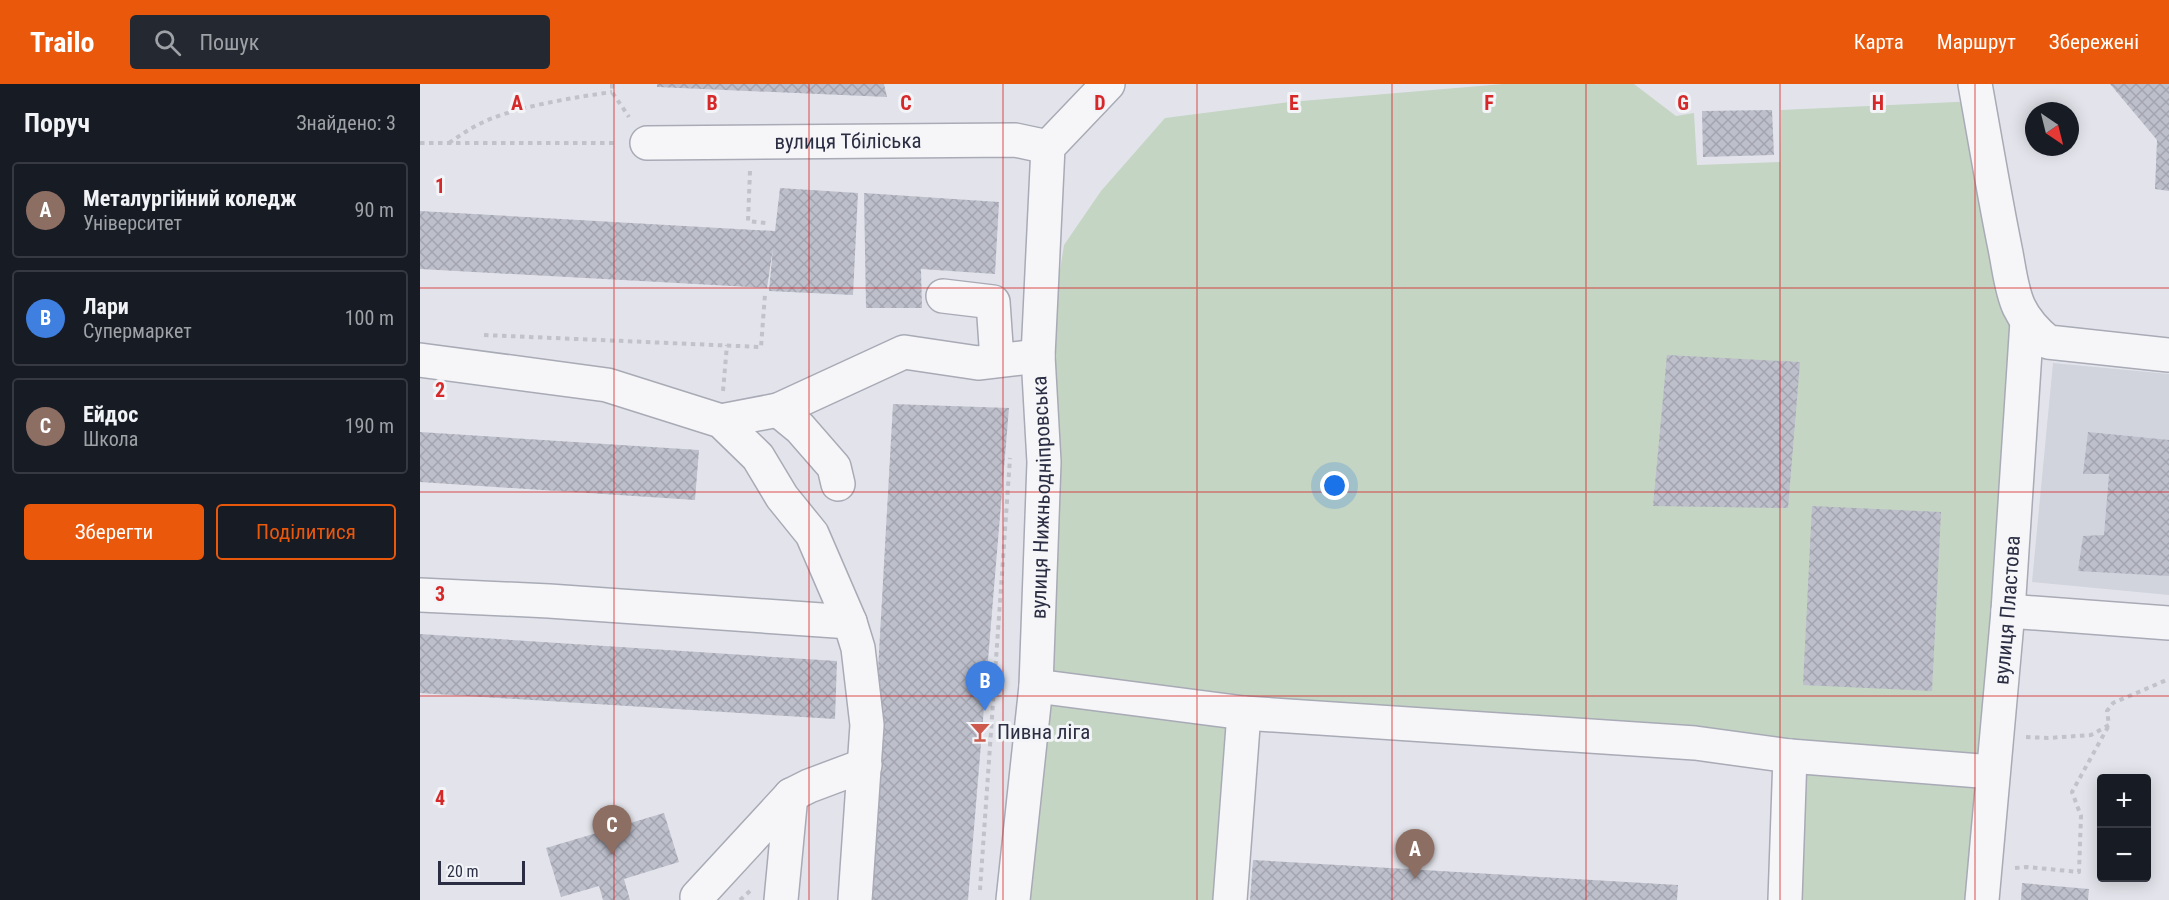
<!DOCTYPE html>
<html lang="uk">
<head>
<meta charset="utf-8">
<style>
	:root { --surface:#171b24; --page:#242831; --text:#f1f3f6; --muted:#9ea1a6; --line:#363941; --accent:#ea580c }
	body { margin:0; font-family:"Roboto Condensed",sans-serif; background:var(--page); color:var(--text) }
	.controls { position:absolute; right:18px; bottom:18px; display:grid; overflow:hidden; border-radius:6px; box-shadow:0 3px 15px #0003 }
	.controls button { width:54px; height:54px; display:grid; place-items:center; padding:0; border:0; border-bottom:2px solid var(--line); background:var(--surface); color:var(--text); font:30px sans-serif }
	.compass { position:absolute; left:1605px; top:18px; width:54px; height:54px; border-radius:50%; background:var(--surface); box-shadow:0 3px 15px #0003; rotate:145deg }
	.scale { position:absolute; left:18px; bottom:15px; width:87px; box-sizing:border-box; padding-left:6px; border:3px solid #2b2e43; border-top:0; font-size:16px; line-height:21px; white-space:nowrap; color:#2b2e43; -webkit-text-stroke:4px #f3f4f8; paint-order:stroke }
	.you { position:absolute; left:915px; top:402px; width:21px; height:21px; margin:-15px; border:4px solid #fff; border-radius:50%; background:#1a73e8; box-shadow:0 0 0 9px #1a73e833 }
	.badge { display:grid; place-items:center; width:39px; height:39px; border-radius:50%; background:var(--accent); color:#fff; font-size:20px; font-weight:700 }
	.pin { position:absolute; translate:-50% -50px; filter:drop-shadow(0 2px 3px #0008) }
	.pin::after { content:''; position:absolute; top:32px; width:21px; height:18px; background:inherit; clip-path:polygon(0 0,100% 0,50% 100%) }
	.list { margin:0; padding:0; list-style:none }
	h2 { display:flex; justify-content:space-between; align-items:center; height:78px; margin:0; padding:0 24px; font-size:26px }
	h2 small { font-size:20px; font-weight:400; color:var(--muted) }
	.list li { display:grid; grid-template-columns:39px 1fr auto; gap:18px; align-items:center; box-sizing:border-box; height:96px; margin:0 12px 12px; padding:0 12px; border:2px solid var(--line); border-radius:6px }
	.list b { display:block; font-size:22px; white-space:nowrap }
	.list p { margin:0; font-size:20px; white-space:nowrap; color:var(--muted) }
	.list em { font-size:20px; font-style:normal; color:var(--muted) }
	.actions { display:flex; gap:12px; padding:18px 24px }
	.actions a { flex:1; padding:14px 0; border:2px solid var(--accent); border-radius:6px; text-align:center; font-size:21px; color:var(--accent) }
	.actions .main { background:var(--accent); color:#fff }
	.icon { flex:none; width:33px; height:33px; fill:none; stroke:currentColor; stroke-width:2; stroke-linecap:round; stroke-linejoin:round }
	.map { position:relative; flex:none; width:1749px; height:816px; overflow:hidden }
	header { display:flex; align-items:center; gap:36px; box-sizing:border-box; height:84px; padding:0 30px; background:var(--accent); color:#fff }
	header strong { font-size:28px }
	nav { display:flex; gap:33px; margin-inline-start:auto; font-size:21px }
	.search { width:420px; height:54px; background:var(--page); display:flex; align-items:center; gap:15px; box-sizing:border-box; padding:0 21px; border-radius:6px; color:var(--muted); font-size:22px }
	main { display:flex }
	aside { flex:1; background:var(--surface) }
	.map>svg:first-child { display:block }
</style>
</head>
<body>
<header>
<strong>Trailo</strong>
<div class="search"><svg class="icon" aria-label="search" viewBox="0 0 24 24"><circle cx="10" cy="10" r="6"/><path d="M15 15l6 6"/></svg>Пошук</div>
<nav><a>Карта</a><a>Маршрут</a><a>Збережені</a></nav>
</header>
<main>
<aside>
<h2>Поруч<small>Знайдено: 3</small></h2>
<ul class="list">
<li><span class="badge" style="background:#8d6e63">A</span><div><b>Металургійний коледж</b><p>Університет</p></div><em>90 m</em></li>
<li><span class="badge" style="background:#3f7fe0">B</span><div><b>Лари</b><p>Супермаркет</p></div><em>100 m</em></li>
<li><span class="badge" style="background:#8d6e63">C</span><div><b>Ейдос</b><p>Школа</p></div><em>190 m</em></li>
</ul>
<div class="actions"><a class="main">Зберегти</a><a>Поділитися</a></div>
</aside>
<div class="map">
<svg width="1749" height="816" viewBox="0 0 1749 816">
	<defs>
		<pattern id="building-cross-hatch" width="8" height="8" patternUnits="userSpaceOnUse" patternTransform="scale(1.5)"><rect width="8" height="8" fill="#bdbfcb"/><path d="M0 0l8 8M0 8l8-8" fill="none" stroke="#a3a4b0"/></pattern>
	</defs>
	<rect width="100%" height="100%" fill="#e3e4eb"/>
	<path fill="#d1d3dd" d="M1633 279 1749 290V511L1612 498Z"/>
	<path fill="#c4d5c4" d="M1083 0H1214L1256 32 1274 29 1277 81 1360 78 1361 26 1558 17 1594 206 1562 816H1365L1370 672 824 629 810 816H593L626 274 644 161 681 107 745 34 870 18Z"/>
	<path fill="url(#building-cross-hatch)" d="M237 0H464L467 13 237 3Z
		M1690 0H1749V107L1735 105 1737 56Z
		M1352 26 1354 71 1283 73 1282 27Z
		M360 104 438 109 433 211 349 207 353 164 347 204 0 185V127L355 147Z
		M444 109 579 118 575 190 501 185 502 224H446Z
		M1247 271 1380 278 1368 424 1233 422Z
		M473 320 589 324 548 816H445Z
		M0 348 279 366 275 416 0 398Z
		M1668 348 1749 356V492L1658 487 1663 452 1684 451 1689 390H1663Z
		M1392 422 1521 428 1512 607 1383 601Z
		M0 550 417 577 415 635 0 609Z
		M244 729 259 778 204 795 210 816H183L179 802 141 813 126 764Z
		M833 776 1258 801 1257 816H830Z
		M1602 799 1669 805 1668 816H1601Z"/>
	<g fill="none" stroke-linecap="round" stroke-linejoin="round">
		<g stroke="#a8aab5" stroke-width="36">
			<g id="minor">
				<path d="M1555 0C1565 55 1574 110 1585 164 1589 183 1591 206 1599 223 1606 238 1616 248 1628 258L1749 271"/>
				<path id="s1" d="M227 59 595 56 628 63"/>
				<path d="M523 212 573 218 577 276"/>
				<path d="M0 276 187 301 301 337 338 373 362 413 392 450 430 538 438 564 447 641 435 816"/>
				<path d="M358 326 380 344 414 383 418 400"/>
				<path d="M301 337 358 326 484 268 558 279 618 272"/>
				<path d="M0 511 129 517 430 538"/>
				<path d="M1588 527 1749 539"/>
				<path d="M616 602 824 629 1275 659 1370 672 1573 688"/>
				<path d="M277 813 371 711 389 702 445 681"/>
				<path d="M361 816 371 711"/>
				<path id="s2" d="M593 816 616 602 624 378 618 272 628 63 688 0"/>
				<path d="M810 816 824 629"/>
				<path d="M1365 816 1370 672"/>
				<path id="s3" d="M1562 816 1588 527 1607 237"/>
			</g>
		</g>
		<path stroke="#c1c2ca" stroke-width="4" stroke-dasharray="4.5 4.5" stroke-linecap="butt" d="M192 0V8L209 33
			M0 59H196
			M29 59C43 49 57 40 73 34 106 21 157 13 192 8
			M330 87 328 137 346 139
			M64 251 341 263 345 210
			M303 307 307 261
			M1606 653 1628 654 1671 651 1689 641 1687 627 1693 619 1749 595
			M1595 784 1607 783 1659 788 1661 732 1652 708 1689 641
			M560 806 590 374
			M320 816 331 806"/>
		<use href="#minor" stroke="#f6f6f9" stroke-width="33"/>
	</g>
	<path fill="none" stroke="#d62828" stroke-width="1.5" stroke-opacity="0.55" d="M194 0V816M389 0V816M583 0V816M777 0V816M972 0V816M1166 0V816M1360 0V816M1555 0V816M0 204H1749M0 408H1749M0 612H1749"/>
	<defs>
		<g id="bar-bare" transform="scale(1.62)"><path d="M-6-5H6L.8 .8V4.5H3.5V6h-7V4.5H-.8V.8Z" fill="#cc594c" stroke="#f3f4f8" stroke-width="2.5" paint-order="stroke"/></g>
	</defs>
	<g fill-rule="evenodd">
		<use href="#bar-bare" x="560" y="648"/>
	</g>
	<g text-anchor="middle" stroke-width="6" stroke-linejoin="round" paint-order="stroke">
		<g font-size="21" fill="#2b2e43" stroke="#f3f4f8">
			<text dy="7" stroke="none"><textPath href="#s1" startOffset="201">вулиця Тбіліська</textPath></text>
			<text dy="7" stroke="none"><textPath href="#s2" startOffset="404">вулиця Нижньодніпровська</textPath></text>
			<text dy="7" stroke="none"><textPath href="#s3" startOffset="291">вулиця Пластова</textPath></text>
		</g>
		<g font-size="21" fill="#2b2e43" stroke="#f3f4f8" text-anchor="start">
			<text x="577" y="655">Пивна ліга</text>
		</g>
	</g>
	<g font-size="20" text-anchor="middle" font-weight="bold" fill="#d62828" stroke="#f3f4f8" stroke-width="6" stroke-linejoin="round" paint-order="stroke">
		<text x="97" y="26">A</text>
		<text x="292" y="26">B</text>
		<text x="486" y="26">C</text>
		<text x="680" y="26">D</text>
		<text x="874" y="26">E</text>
		<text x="1069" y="26">F</text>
		<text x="1263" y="26">G</text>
		<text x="1458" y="26">H</text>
		<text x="20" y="109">1</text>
		<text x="20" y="313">2</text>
		<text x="20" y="517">3</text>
		<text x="20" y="721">4</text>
	</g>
</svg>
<div class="controls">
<button>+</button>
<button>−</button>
</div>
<svg class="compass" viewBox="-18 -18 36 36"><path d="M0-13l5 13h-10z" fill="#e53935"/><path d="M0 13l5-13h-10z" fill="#9ea1a6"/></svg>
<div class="scale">20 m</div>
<div class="you"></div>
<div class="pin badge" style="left:995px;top:795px;background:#8d6e63">A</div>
<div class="pin badge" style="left:565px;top:627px;background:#3f7fe0">B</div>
<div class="pin badge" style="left:192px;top:771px;background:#8d6e63">C</div>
</div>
</main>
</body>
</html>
